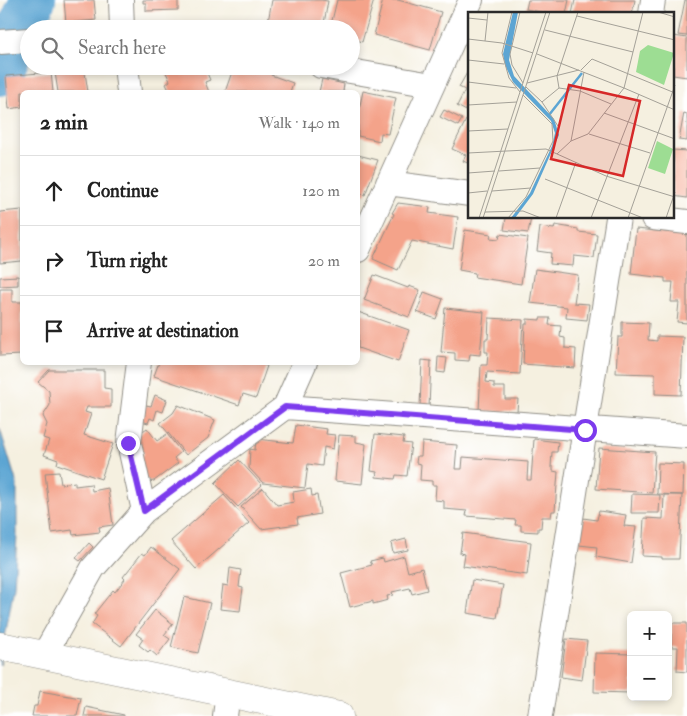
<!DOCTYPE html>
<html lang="en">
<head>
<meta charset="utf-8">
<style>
	:root { --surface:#fff; --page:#f2f2f2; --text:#222; --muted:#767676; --line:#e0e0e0 }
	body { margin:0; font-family:"IM FELL Double Pica",serif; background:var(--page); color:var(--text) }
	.controls { position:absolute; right:15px; bottom:15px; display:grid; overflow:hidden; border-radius:8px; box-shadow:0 2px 8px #0003 }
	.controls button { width:45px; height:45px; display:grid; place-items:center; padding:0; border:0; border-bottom:1px solid var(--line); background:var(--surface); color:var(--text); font:25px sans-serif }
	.stop { position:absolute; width:15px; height:15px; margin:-11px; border:4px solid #7c3aed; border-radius:50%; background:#fff }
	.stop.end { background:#7c3aed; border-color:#fff; box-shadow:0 1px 5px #0008 }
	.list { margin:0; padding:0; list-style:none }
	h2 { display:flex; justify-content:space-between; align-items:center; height:65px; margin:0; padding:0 20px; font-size:21px }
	h2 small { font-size:16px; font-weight:400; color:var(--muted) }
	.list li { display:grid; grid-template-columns:32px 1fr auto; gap:15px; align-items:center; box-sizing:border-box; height:70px; padding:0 20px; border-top:1px solid var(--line) }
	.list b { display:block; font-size:19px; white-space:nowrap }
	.list em { font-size:16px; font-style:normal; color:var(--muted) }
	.icon { flex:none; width:28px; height:28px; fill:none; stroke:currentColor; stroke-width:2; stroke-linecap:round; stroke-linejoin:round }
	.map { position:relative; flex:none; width:687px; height:716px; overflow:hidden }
	.search { position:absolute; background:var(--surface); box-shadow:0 2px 8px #0003; left:20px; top:20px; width:340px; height:55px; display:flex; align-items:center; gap:12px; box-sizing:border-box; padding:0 18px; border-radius:28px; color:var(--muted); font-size:19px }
	.panel { position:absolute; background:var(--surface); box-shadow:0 2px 8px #0003; left:20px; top:90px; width:340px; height:275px; border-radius:8px }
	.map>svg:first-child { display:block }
</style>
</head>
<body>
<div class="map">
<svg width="687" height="716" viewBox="0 0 687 716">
	<rect width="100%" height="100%" fill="#fff"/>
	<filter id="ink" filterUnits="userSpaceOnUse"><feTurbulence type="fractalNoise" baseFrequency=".02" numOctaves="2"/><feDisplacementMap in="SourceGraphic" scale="10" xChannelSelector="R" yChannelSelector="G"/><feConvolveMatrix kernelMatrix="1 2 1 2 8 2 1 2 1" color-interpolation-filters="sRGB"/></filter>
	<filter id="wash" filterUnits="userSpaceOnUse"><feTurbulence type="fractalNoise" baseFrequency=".0096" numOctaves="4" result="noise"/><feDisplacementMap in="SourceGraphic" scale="20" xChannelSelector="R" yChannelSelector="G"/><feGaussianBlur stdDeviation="1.12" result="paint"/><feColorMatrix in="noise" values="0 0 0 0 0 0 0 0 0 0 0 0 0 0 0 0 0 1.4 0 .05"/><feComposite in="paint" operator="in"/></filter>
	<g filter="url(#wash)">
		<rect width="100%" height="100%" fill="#f5f0e0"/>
		<path fill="#5ca5d3" stroke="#44687f" d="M0 429 17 484V536L14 587 0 665Z"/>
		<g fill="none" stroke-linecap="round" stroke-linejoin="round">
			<path stroke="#5ca5d3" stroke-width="46" d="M0 73 33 0"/>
		</g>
		<g id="blocks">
			<path fill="#f4a38a" d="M64 0H94L96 20 66 23Z
				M143 0H178V10L146 11V3H143Z
				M272 0H321L328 1 323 29H276L267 27Z
				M337 0H374L362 42 351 38V29H330Z
				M383 0H398L441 12 430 50 374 35Z
				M528 0H569L566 14H550L526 9Z
				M575 0H635L632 14H572Z
				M685 0H687V36L678 35Z
				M673 36 687 38V77L673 75Z
				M54 66H84L88 92H58Z
				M163 66H204L210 80 205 82 209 92H170L166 84 170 81Z
				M225 66H247L257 70 258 66 272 71 271 75 293 83 290 92H225L233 69Z
				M468 71H470V113L457 106 465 90 459 87Z
				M51 72 53 92H22V107L9 109 6 76Z
				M322 79 344 84 343 91 348 92H319Z
				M363 91 396 98 388 134 381 133 380 141 358 136V115Z
				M444 110 462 119 458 126 440 117Z
				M684 113 687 114V141L679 140Z
				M466 120 470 121V164L463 161 466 155 452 149Z
				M673 150 687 151V198L673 196Z
				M358 155 378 160 365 195 358 193Z
				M398 203 430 207 429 213 458 217 453 249 412 241 398 270 373 259 394 214 392 213Z
				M22 210V261L0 263V212Z
				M506 218H531L528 233 504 230Z
				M555 225 578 229V232L597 234 594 258 574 256 573 266 550 264 551 253 537 251 540 227 554 229Z
				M636 229 687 234V323L677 322 679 302H671L673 282H665V278L631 274Z
				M465 230 491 234 490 238 499 239 500 234 528 238 521 284 474 277 475 273 459 270Z
				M535 269 578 275 574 303 589 304 587 320 566 318 567 307 530 303Z
				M374 275 408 288 409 286 420 290 409 317 364 300Z
				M18 276V285L0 286V277Z
				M0 289H12V302H22V355L0 356Z
				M424 292 443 299 436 319 417 312Z
				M445 308 484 312 480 355 470 354 469 361 455 360V353L441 352Z
				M358 312 409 330 398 362 358 348Z
				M489 318 523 320 520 374 487 372 486 382 494 383V387H505V399H518L517 411H504V412L479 411 481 365H487L488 352H485V339H488Z
				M540 318H550L549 325 561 326 560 337 565 338V348L576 349 575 368 523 364 525 324H527V319L540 320Z
				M622 322 649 323 648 340 657 341V336L683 337 681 395 655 394V374L616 373 618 337H622Z
				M438 357 447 358 445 373 437 372Z
				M422 360 431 361 429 407 420 406Z
				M159 362H241L244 364 245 362H255L267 366 256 398 243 394 239 405 154 376Z
				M49 370H104V388L111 389V407H87L85 412 91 414 84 435 113 444 101 479 57 464 58 460 44 455 49 440 43 438 47 424 43 416 50 405 49 391 38 382Z
				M155 395 167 400 163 412 157 410 154 420 150 418 148 423 139 420 142 416 146 405 151 406Z
				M178 405 215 420 208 438 186 455 160 423 173 413Z
				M296 425 327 429 326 434 335 435 333 449 324 447 322 466 308 464 305 488 263 483 249 468 250 449 255 450 256 439 293 443Z
				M147 428 157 441 167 434 181 452 174 458 178 463 154 481 147 482 136 460 144 454 136 442V436Z
				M375 434 404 437 403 443 411 444 407 476 396 475 395 479 376 477 377 472 371 471Z
				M339 435 356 436V442L366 444 362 484 335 481Z
				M534 439 558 442 557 452H552L551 467H553V471L558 472 555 511H552L551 517H542L541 528H538V532L521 531V525H515L516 520 466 516 467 511 444 509V501L435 500 436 485H432V481L420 480 421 464 416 463 417 456H421L422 442 457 445 455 469H462L463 457 528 462 527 480H531Z
				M599 448 655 452 652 493 596 489Z
				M239 460 262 485 238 507 215 483Z
				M658 463 684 464 683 495 657 494Z
				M59 472 61 484 75 482V486L91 484 92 491 108 488 113 525 99 527 100 532 73 535 72 530 52 533 45 473Z
				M263 488 277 505 294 502 293 492 311 489 312 496 317 495 320 514 297 518 298 524 261 529 241 507Z
				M632 494 660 495 659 513H631Z
				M224 495 249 523 196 569 171 541Z
				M664 495H682L679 559H662V557L642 556 644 518 663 519Z
				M599 511 626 515 624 526 636 527 631 563 596 557 597 547 579 545 583 518 597 520Z
				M463 533 531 542 527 575 463 566 465 554 460 553Z
				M406 539 408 550 393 553 391 543Z
				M89 543 93 547 80 561 76 558Z
				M151 547 180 569 121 646 92 624 97 616 94 614 113 590 115 592 125 579 123 577 142 553 145 555Z
				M404 556 408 572 422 568 427 590 412 594 410 588 392 592 393 595 387 596 388 600 373 604V601L350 607 341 573 372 565 370 561 383 558 384 562Z
				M230 568 241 570 239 587 243 588 240 611 220 609 223 585 228 586Z
				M472 580 503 585 497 618 467 613Z
				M184 597 210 603 198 653 171 647Z
				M155 610 173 624 164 635 170 639 157 656 150 650 148 652 139 645 143 639 136 634Z
				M672 623H687V672L677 671 678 647H671Z
				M566 639 587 641 582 680 561 677Z
				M595 653 631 654V693L594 692Z
				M40 691 81 698 77 716H32L34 706H37Z
				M86 707 124 715V716H84Z"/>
		</g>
	</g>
	<g filter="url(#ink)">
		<use href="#blocks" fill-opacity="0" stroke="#908e86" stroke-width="1"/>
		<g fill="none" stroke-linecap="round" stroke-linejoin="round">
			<g stroke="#908e86" stroke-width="26">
				<path id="minor" d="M121 0 122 29
					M651 14 653 0
					M0 42 29 40
					M126 66 129 92
					M321 66 432 85
					M388 183 470 194
					M653 218 687 222
					M358 250 471 0
					M139 362 129 443 144 511
					M285 407 687 436
					M44 655 93 568 144 511 285 407 305 362
					M225 716 228 693
					M540 716 618 218"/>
			</g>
			<g stroke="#908e86" stroke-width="29">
				<path id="tertiary" d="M0 646 339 716"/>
			</g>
			<use href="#minor" stroke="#fff" stroke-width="24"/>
			<use href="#tertiary" stroke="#fff" stroke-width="28"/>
		</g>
	</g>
	<g fill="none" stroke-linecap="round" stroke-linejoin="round" filter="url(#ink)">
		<path stroke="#7c3aed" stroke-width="6" d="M128 443 144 511 285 407 585 430"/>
	</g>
	<g transform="translate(468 12)">
		<rect width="206" height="206" fill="#f5f0e0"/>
		<path d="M180 33 206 41 196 73 168 60 172 39ZM189 129 205 137 197 162 180 156Z" fill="#9ddd93"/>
		<path d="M45 0H50L41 48 46 64 86 107 91 123 65 182 47 206H43L62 181 84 134 87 121 83 109 45 70 37 53 35 42Z" fill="#5ca5d3"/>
		<path fill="none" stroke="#5ca5d3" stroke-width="2.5" d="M81 103 114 61"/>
		<path fill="none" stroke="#a4a198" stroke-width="1" d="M44 0 34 41 41 66 52 80M52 0 42 42 44 53 55 71M175 0 156 76 207 98M190 0 207 5M109 4 207 28M0 6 19 8M77 18 165 40M0 27 34 31 65 41M17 29 20 0M69 42 156 76 120 122 103 129 89 142M0 48 36 52M113 58 124 47 207 81M0 70 48 76M59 71 111 58M58 75 74 90 90 114M91 76 112 79 143 92M74 90 91 76 89 64 110 0M0 93 49 90M136 101 207 127M0 119 40 117M121 122 182 141M103 129 116 60M0 141 78 137 138 164 207 185M31 159 72 156M0 161 27 159M77 167 175 206M24 179 63 176M0 181 19 179M17 200 55 199 73 206M11 206 78 0M15 206 82 0M40 206 58 185 85 129 84 112 55 83M88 206 108 150M123 206 171 82M160 206 207 73M198 206 207 180"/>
		<path fill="#d62828" fill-opacity="0.15" stroke="#d62828" stroke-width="2.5" d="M101 73 172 89 155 164 83 147Z"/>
		<rect width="206" height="206" fill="none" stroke="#2b2b2b" stroke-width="2.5"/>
	</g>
</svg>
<div class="controls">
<button>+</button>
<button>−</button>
</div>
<div class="stop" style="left:585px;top:430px"></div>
<div class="stop end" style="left:128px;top:443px"></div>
<div class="search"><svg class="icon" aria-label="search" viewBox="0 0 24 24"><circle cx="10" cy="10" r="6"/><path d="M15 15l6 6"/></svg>Search here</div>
<section class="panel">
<h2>2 min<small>Walk · 140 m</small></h2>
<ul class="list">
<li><svg class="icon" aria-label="ahead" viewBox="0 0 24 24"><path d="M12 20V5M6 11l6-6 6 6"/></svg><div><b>Continue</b></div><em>120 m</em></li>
<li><svg class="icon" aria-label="right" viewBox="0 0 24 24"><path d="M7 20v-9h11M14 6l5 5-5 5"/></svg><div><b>Turn right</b></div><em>20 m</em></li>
<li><svg class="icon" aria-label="arrive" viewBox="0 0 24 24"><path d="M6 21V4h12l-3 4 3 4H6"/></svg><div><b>Arrive at destination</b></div></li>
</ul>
</section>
</div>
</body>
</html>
